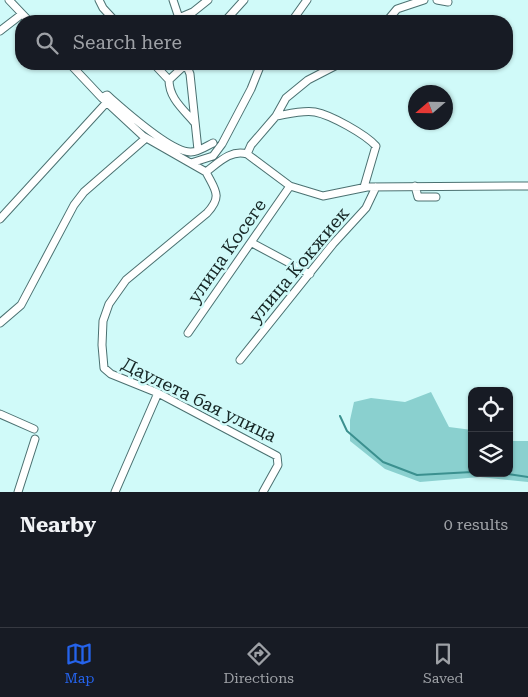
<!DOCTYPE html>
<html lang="en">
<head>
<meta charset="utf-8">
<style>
	:root { --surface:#171b24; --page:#242831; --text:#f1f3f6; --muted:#9ea1a6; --line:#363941; --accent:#2563eb }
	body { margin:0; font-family:"Roboto Serif",serif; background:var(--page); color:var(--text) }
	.controls { position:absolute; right:15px; bottom:15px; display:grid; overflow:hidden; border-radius:10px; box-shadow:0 1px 4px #0004 }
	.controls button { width:45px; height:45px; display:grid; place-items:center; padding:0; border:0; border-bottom:1px solid var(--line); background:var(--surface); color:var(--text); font:25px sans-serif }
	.compass { position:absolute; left:408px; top:85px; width:45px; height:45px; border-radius:50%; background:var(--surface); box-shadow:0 1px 4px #0004; rotate:250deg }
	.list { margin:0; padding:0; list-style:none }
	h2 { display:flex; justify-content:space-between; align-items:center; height:65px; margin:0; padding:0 20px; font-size:21px }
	h2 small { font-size:16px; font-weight:400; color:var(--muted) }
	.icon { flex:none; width:28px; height:28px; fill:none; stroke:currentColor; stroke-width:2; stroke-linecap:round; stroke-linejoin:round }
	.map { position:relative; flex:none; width:528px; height:492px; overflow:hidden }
	.search { position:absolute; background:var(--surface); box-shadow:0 1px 4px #0004; left:15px; right:15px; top:15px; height:55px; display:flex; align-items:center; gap:12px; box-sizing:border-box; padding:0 18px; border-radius:20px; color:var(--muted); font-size:19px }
	.sheet { height:135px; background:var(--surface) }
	nav { display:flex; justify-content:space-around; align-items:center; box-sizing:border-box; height:70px; border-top:1px solid var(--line); background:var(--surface); font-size:14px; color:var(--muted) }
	nav a { display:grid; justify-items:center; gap:2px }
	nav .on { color:var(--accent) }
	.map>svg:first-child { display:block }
</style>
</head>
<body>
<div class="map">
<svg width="528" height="492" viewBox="0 0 528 492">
	<rect width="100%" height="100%" fill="#d0faf9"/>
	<path fill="#8ad0cf" d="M431 392 449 427 472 430V473H509V441H528V482L480 477 420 482 385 469 350 441V420L354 402 371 398 405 402Z"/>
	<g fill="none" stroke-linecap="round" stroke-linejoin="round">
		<path stroke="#3b908f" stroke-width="2" d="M340 416 347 431 383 462 417 475 472 472
			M501 473 528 477"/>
		<g stroke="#4b7171" stroke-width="9">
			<path id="minor" d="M9 0 29 21
				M99 0 103 8 115 21
				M173 0 179 18 178 21
				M437 0 448 2
				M179 18 193 12 208 0
				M225 21 244 0
				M292 21 307 0
				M387 21 397 9 424 0
				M0 31 22 14
				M70 64 102 98 143 136 206 172
				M154 64 169 80C169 98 183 109 194 122
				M186 64 190 74 198 150
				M169 80 186 64
				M105 96 107 95C123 109 171 153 191 152 198 152 207 146 213 143
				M276 116 286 98 308 80 339 64
				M247 154 251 145 276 116C288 114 303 110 315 112 331 115 365 134 376 146L364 187
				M191 163 213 156 222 144 251 89 261 64
				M206 172C215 190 223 196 207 213L126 280 109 304 103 321 102 345 104 368 111 374 158 393 277 456 278 465 263 492
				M206 172C218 163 231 149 247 154L290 186 323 196 367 187 528 186
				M415 186 418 197H436
				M0 219 107 102
				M252 243 310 274
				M0 323 21 305 74 205 84 192 146 138
				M188 333 290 186
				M240 360 333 244 366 208 376 187
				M0 414 34 429
				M18 492 35 439
				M115 492 158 393"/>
		</g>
		<use href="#minor" stroke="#fff" stroke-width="7"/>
	</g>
	<g text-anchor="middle" stroke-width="5" stroke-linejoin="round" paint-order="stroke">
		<g font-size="18" fill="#172726" stroke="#d0faf9">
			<text transform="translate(227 251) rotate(-55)" y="6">улица Косеге</text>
			<text transform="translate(299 265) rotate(-50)" y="6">улица Кокжиек</text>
			<text transform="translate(199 400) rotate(26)" y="6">Даулета бая улица</text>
		</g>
	</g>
</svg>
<div class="controls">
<button><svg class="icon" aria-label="locate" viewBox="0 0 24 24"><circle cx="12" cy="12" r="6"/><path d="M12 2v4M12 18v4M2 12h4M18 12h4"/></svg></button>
<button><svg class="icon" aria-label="layers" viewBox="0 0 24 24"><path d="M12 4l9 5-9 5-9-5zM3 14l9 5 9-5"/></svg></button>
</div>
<svg class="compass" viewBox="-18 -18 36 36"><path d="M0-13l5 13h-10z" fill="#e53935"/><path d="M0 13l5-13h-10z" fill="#9ea1a6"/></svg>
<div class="search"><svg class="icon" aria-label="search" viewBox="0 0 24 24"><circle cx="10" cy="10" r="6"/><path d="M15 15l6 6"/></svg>Search here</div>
</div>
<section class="sheet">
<h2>Nearby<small>0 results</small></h2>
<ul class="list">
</ul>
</section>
<nav>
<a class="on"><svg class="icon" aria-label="map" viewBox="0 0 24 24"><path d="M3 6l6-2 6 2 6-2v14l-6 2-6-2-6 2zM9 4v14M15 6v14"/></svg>Map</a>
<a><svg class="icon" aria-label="directions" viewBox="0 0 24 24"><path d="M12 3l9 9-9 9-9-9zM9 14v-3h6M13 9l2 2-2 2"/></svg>Directions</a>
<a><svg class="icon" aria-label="saved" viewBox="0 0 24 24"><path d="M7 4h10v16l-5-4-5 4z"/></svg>Saved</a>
</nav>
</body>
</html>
